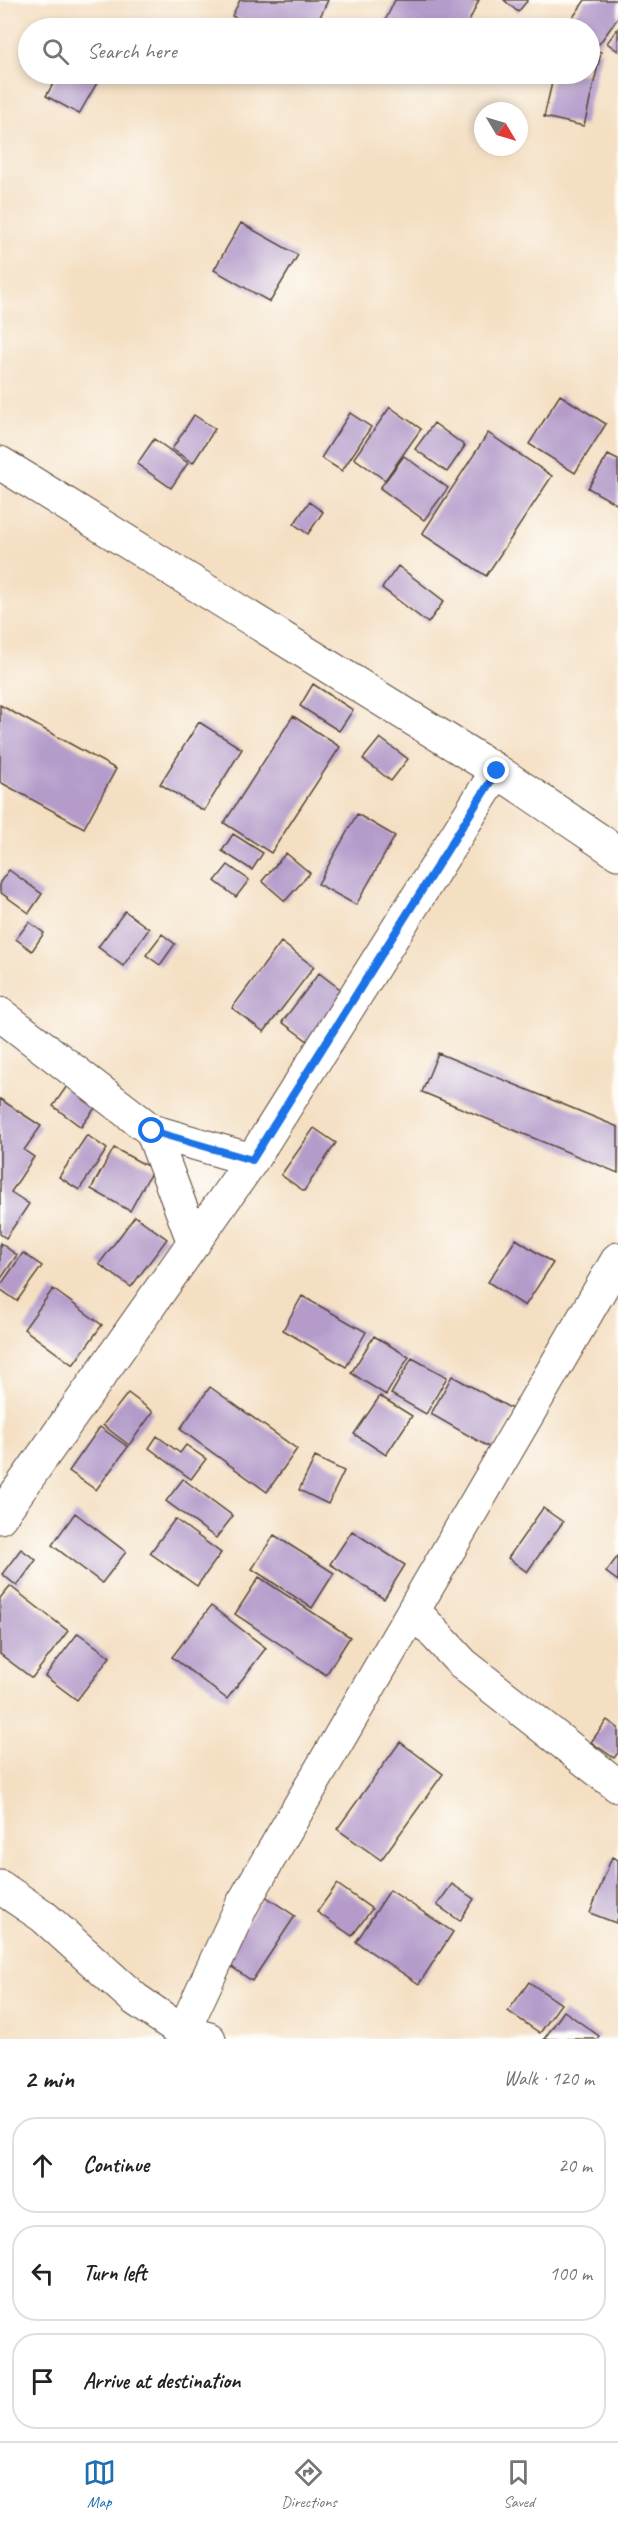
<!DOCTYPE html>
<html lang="en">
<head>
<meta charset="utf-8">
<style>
	:root { --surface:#fff; --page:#f2f2f2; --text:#222; --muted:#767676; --line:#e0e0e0; --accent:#1f6fb2 }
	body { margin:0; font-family:Caveat,sans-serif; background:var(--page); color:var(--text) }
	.compass { position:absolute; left:474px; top:102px; width:54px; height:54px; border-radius:50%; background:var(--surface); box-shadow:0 3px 9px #0003; rotate:128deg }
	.stop { position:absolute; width:18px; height:18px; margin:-14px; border:4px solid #1a73e8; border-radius:50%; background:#fff }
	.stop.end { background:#1a73e8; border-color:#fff; box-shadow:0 2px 6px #0008 }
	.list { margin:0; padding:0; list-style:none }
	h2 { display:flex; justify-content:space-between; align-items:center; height:78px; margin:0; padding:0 24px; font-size:26px }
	h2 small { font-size:20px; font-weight:400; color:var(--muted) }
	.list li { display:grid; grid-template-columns:39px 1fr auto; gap:18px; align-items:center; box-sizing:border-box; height:96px; margin:0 12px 12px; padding:0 12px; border:2px solid var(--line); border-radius:24px }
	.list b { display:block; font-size:22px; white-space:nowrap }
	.list em { font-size:20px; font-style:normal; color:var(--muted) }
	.icon { flex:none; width:33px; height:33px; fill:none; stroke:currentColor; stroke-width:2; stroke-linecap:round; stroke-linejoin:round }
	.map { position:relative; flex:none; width:618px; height:2039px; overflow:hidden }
	.search { position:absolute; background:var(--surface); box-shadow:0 3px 9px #0003; left:18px; right:18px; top:18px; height:66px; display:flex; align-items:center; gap:15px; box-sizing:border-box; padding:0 21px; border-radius:33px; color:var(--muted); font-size:22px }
	.sheet { height:402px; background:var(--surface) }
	nav { display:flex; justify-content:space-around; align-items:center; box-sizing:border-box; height:84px; border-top:2px solid var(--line); background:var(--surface); font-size:16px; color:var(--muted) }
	nav a { display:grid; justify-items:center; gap:3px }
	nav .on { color:var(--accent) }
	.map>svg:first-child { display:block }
</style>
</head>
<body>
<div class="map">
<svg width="618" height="2039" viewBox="0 0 618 2039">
	<rect width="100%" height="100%" fill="#fdfcf7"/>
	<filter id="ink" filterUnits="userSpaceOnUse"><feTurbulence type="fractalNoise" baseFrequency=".0167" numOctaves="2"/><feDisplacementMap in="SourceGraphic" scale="12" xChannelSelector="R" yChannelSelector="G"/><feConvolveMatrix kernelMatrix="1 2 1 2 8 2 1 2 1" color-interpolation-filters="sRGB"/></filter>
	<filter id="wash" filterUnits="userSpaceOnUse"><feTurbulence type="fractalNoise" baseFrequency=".008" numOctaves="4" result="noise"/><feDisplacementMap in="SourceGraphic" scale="24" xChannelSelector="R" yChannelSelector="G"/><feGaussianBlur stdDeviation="1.35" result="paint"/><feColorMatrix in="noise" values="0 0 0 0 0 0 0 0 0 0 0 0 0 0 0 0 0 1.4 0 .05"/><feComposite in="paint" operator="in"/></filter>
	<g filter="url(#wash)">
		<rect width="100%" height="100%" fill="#f4dfc3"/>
		<g id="blocks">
			<path fill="#b49bca" d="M240 0H328L315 28H260L232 16Z
				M395 0H479L466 28H401L385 21Z
				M504 0H528L518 12Z
				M585 0H618V18L599 44 590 38V28H577L569 23Z
				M618 28V51L607 43Z
				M590 49 601 52 584 126 544 117 554 74H590Z
				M59 74H102L79 114 46 96Z
				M241 223 298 255 270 302 214 270Z
				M560 395 606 424 575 473 529 444Z
				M390 407 421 429 385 480 354 458Z
				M350 413 371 427 342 471 321 458Z
				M194 415 215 429 193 463 172 449Z
				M434 423 465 446 447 472 415 449Z
				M488 433 552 476 486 576 422 534Z
				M154 439 188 463 171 488 137 464Z
				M608 455 618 460V505L588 488Z
				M404 456 448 488 424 520 380 488Z
				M309 502 323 512 308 534 294 524Z
				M398 566 444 601 428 623 382 588Z
				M313 684 353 710 339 731 300 706Z
				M0 705 116 769 84 828 0 782Z
				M293 716 340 747 271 853 224 823Z
				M199 722 242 749 204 811 160 784Z
				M380 738 408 759 391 781 363 759Z
				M357 814 395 836 356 905 318 884Z
				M233 834 263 853 252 870 222 851Z
				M286 853 310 873 285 901 262 881Z
				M228 865 249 880 236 897 215 881Z
				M9 870 42 894 29 913 0 892V882Z
				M125 911 149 929 123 966 98 947Z
				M29 922 44 933 32 951 16 939Z
				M162 934 175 944 160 965 146 955Z
				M281 942 314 967 264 1032 232 1008Z
				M319 973 349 996 313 1045 282 1022Z
				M438 1053 618 1127V1173L422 1092Z
				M69 1083 98 1104 81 1127 53 1106Z
				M0 1099 41 1126 24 1150 34 1157 11 1192 29 1204 6 1238 0 1234Z
				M314 1128 336 1143 304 1191 281 1175Z
				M87 1135 107 1149 79 1190 59 1177Z
				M114 1148 153 1169 130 1211 91 1189Z
				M135 1216 167 1239 131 1287 99 1264Z
				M516 1239 553 1263 525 1306 488 1282Z
				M0 1243 17 1255 0 1280Z
				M23 1253 42 1266 17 1301 0 1289V1286Z
				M53 1289 102 1325 73 1365 24 1329Z
				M302 1296 366 1332 346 1367 283 1330Z
				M374 1336 409 1357 386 1395 351 1373Z
				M412 1358 447 1377 426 1414 391 1394Z
				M452 1376 514 1410 492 1449 431 1414Z
				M210 1387 297 1449 267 1492 180 1429Z
				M128 1393 153 1412 129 1445 103 1425Z
				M380 1396 412 1416 386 1455 354 1434Z
				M100 1427 128 1447 96 1490 69 1471Z
				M157 1436 180 1453 186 1445 206 1459 191 1479 149 1448Z
				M315 1457 344 1471 328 1504 299 1490Z
				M183 1479 233 1516 216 1538 166 1501Z
				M543 1508 563 1522 527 1572 508 1558Z
				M75 1513 126 1552 102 1583 52 1545Z
				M175 1519 221 1553 197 1586 150 1553Z
				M352 1531 405 1565 384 1599 330 1564Z
				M274 1535 334 1573 312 1608 252 1569Z
				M21 1549 36 1560 17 1586 2 1574Z
				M618 1556V1581L606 1572Z
				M259 1577 350 1637 326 1675 235 1614Z
				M10 1586 68 1631 32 1678 0 1654V1598Z
				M211 1606 266 1648 227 1699 172 1657Z
				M78 1633 110 1657 77 1700 45 1676Z
				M607 1720 618 1728V1753L614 1758 591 1742Z
				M400 1742 443 1774 381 1860 337 1829Z
				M612 1857 618 1860V1917L616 1923 590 1913Z
				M337 1884 372 1909 352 1936 317 1912Z
				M452 1884 474 1899 460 1921 437 1905Z
				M390 1890 453 1932 419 1984 356 1942Z
				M265 1896 295 1916 252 1981 222 1960Z
				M529 1982 561 2004 540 2033 508 2011Z
				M564 2011 599 2036 597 2039H544Z"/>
		</g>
	</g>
	<g filter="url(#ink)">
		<use href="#blocks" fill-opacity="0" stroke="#574537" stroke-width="1.5"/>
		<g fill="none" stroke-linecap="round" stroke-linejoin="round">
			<g stroke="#574537" stroke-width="35">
				<path id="minor" d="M0 463 497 771 618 853
					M0 1014 152 1131 252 1160
					M152 1131 194 1243
					M0 1517 252 1160 497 771
					M414 1611 463 1664 618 1786
					M0 1887 43 1916 135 1999 183 2032 242 1905 618 1259
					M183 2032 209 2039"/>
			</g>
			<use href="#minor" stroke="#fff" stroke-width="33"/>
		</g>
	</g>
	<g fill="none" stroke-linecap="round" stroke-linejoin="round" filter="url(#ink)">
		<path stroke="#1a73e8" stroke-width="8" d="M152 1131 252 1160 497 771"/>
	</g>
</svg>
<svg class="compass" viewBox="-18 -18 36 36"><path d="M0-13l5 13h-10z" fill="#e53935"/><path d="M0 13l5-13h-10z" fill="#767676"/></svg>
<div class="stop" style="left:152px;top:1131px"></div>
<div class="stop end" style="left:497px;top:771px"></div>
<div class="search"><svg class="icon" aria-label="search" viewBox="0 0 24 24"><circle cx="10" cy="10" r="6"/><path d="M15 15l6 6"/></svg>Search here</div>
</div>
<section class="sheet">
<h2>2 min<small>Walk · 120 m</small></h2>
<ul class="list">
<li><svg class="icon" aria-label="ahead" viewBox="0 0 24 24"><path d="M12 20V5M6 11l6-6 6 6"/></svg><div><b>Continue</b></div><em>20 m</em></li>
<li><svg class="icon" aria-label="left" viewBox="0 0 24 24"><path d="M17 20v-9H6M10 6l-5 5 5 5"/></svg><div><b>Turn left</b></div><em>100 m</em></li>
<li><svg class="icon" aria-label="arrive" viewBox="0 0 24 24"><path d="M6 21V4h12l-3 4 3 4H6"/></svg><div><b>Arrive at destination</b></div></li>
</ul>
</section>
<nav>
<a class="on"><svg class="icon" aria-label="map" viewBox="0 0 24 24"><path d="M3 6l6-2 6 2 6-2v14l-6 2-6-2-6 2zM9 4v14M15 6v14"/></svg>Map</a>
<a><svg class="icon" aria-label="directions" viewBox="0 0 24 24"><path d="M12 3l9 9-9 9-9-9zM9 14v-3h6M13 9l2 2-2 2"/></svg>Directions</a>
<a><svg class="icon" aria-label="saved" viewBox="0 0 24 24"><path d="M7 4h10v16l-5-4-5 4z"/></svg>Saved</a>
</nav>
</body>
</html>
